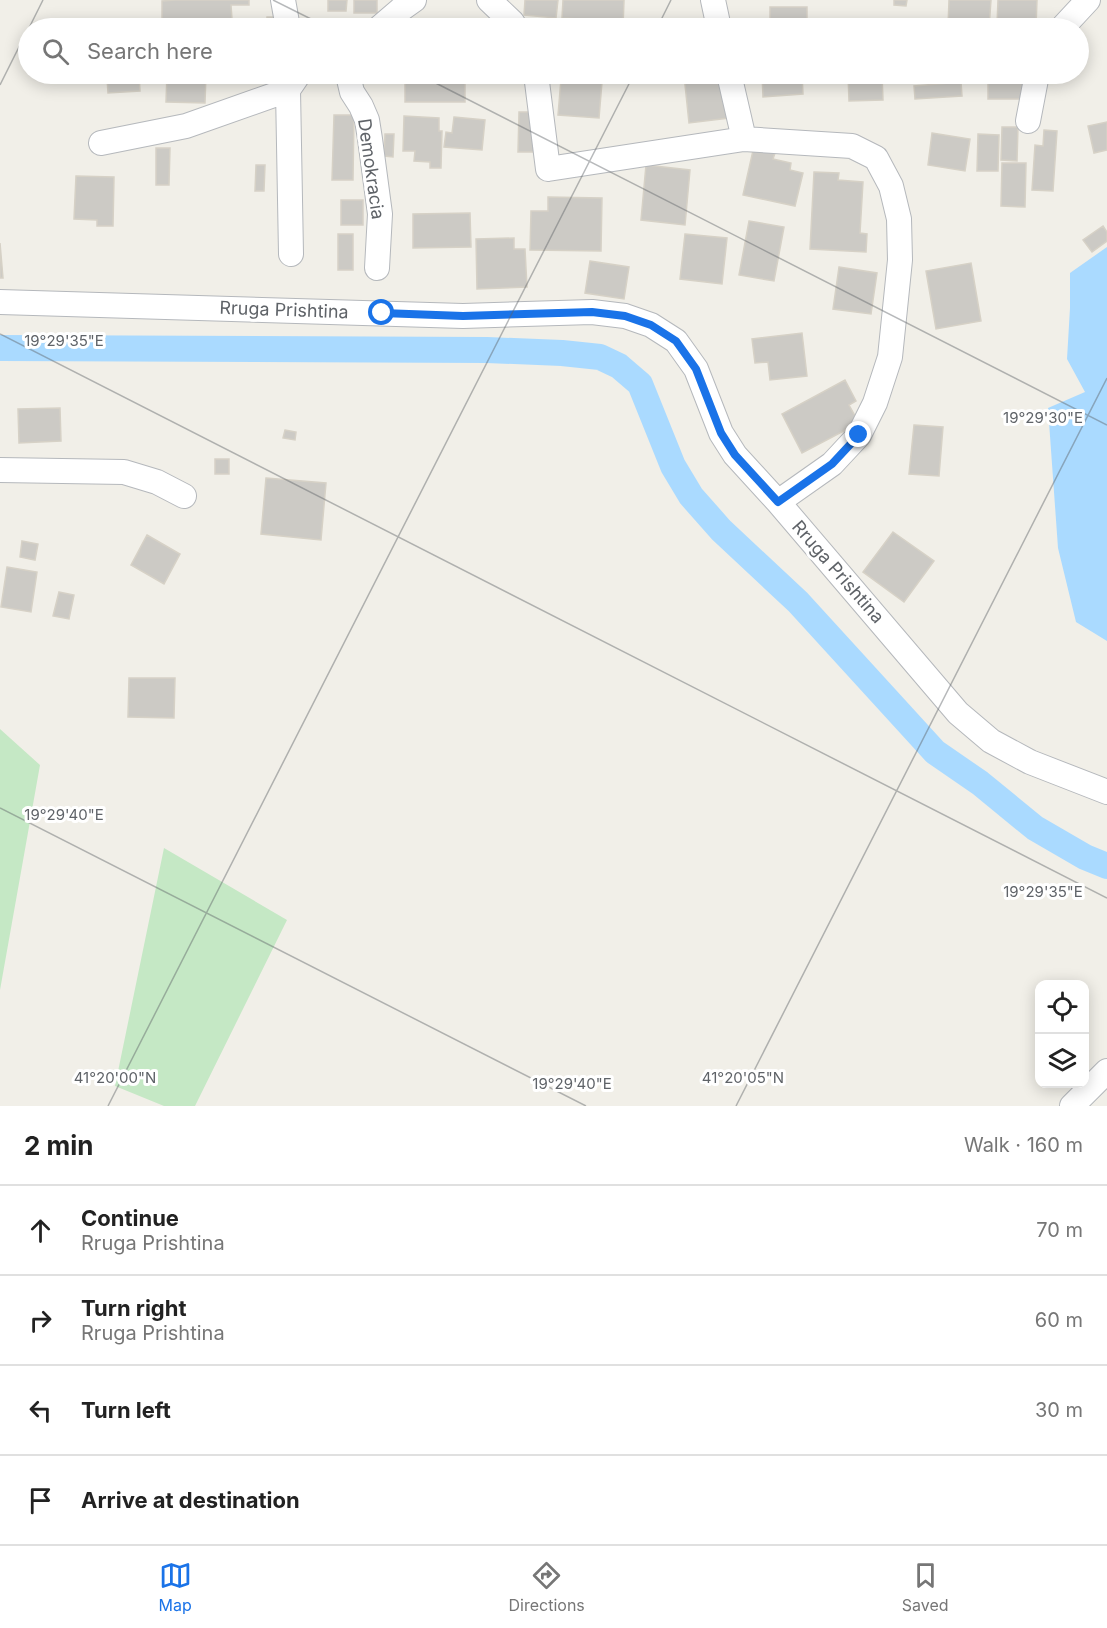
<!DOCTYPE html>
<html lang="en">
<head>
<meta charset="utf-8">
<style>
	:root { --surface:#fff; --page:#f6f6f6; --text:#222; --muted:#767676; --line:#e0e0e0; --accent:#1a73e8 }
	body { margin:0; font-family:Inter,sans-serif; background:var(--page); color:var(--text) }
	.controls { position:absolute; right:18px; bottom:18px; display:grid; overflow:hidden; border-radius:12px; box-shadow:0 3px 15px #0003 }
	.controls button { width:54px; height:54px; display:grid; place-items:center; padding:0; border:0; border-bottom:2px solid var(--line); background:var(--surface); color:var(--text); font:30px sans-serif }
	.stop { position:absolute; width:18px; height:18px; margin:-14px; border:4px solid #1a73e8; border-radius:50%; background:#fff }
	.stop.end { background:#1a73e8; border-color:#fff; box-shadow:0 2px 6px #0008 }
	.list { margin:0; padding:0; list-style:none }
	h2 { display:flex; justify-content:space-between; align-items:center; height:78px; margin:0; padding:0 24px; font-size:26px }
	h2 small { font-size:20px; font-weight:400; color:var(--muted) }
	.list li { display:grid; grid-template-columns:39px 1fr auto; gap:18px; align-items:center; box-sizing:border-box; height:90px; padding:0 24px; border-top:2px solid var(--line) }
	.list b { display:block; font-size:22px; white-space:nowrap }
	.list p { margin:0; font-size:20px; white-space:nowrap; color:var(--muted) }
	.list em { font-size:20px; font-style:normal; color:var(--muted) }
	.icon { flex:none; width:33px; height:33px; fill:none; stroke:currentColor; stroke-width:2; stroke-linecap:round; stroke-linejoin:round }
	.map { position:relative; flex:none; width:1107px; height:1106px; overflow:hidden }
	.search { position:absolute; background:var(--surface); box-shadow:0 3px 15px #0003; left:18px; right:18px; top:18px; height:66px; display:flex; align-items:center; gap:15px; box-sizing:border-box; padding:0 21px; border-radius:33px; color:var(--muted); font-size:22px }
	.sheet { height:438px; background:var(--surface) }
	nav { display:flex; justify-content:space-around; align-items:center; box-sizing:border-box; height:84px; border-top:2px solid var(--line); background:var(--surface); font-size:16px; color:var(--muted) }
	nav a { display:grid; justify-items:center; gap:3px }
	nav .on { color:var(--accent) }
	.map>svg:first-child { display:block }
</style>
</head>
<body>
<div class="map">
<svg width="1107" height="1106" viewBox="0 0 1107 1106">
	<rect width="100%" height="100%" fill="#f1efe8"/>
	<path fill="#c5e8c5" d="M0 729 40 765 0 990Z
		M164 848 287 920 195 1106H164L115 1086Z"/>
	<path fill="#aadaff" d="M1107 247V641L1076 622 1058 548 1048 408 1085 392 1067 359 1070 308V273Z"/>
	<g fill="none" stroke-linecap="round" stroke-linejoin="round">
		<path stroke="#aadaff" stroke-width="26" d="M0 348 487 350 562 353 600 357 619 366 640 384 673 466 691 496 721 530 798 602 935 752 980 783 1035 828 1085 857 1107 866"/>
	</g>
	<path fill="#cccac5" stroke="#d6d1c6" stroke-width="1.5" d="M175 0H249V5H231L232 19 162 20V1Z
		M328 0H347L346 11H328Z
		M354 0H377V13H354Z
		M525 0H558L556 18 524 15Z
		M563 0H624L623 27 594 25 595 20 562 18Z
		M894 0H907L906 6 894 5Z
		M949 0H991L989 28 948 27Z
		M998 0H1037L1036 26 997 25Z
		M770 7H807V28H770Z
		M267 17H279L278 28H266Z
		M97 74H139L140 91 108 93 107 78H97Z
		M167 74H206L205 103 166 102Z
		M405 74H465V102H405Z
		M695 74H723L729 118 689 123 684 75Z
		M762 74H802L803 94 763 97Z
		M848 74H882L883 100 849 101Z
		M913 74H951V76L913 75Z
		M981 74H1026V99H988V76H981Z
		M561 79 602 82 599 118 558 115Z
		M961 82 962 96 915 99 914 86Z
		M519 112H539L538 152H518Z
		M334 115H354L353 180H332Z
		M404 116 439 118V131H442L441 168H430V162L414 161 415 151H403Z
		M454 117 485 120 482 150 444 147 446 132 452 133Z
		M1107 122V150L1094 153 1088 126Z
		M1002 127H1018L1017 161 1001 160Z
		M1044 130 1057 131 1053 191 1032 190 1035 145 1043 146Z
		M932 133 970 139 965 171 928 165Z
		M385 134H394L393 157 384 156Z
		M978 134 999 135 998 171H977Z
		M754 146 776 150 773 159 791 163 790 170 803 173 795 206 743 195Z
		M156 148H170L169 185H156Z
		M1002 163H1026L1025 207 1001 206Z
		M256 165H265L264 191H255Z
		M646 165 690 170 685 225 641 220Z
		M814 172 839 173 838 180 863 182 860 233 867 234 866 252 810 249Z
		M76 176 114 177 113 226H97V220L74 219Z
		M548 197 602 198 601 251 530 250 531 211H548Z
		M341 200H363V225H341Z
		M470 213 471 247 413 248V214Z
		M749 221 784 227 774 281 739 275Z
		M1103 226 1107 232V241L1092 252 1083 240Z
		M338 234H353V270H338Z
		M685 234 727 238 722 284 680 279Z
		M514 238V249H525L527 287 477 289 476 239Z
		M0 243 3 278H0Z
		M590 261 629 267 624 299 585 293Z
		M971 263 981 321 936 329 926 271Z
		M839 267 877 273 871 314 833 309Z
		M802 333 807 376 770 380 768 362 755 363 752 339Z
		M845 380 856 401 849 405 859 423 802 453 782 414Z
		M60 408 61 441 19 443 18 409Z
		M914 425 943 427 939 476 909 474Z
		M285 430 296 432 295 440 283 438Z
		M215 459H229V474H215Z
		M266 478 326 483 321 540 261 534Z
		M893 532 934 561 904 602 863 572Z
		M147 535 180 554 164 584 131 565Z
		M22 541 38 544 35 560 20 557Z
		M7 567 37 572 31 612 1 607Z
		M59 592 74 595 69 619 53 616Z
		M129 678H175L174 718 128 717Z"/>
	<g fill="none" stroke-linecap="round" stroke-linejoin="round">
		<g stroke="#b5b8bc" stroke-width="26">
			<path id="minor" d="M283 0 288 28
				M489 0 512 22 516 28
				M713 0 719 28
				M379 28 400 10 414 0
				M1062 28 1088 0
				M348 74V75L352 92 361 106 367 120 370 139 380 214 377 268
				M536 74 548 169 744 139 852 146 876 158 891 186 899 219 900 260 890 357 875 403 859 435 832 464 778 502
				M729 74 744 139
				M1028 121 1037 74
				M101 143 186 126 288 90
				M291 254 288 90 299 74
				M0 302 463 316 592 312 625 316 651 325 676 341 696 369 721 433 735 455 778 502 958 713 991 741 1030 762 1107 792
				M0 470 124 472 157 482 184 496
				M1072 1106 1107 1071"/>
		</g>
		<use href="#minor" stroke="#fff" stroke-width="24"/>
	</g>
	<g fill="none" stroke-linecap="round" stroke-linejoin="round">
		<path stroke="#1a73e8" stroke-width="8" d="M382 313 463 316 592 312 625 316 651 325 676 341 696 369 721 433 735 455 778 502 832 464 859 435"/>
	</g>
	<path fill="none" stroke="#5f6368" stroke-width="1.5" stroke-opacity="0.45" d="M273 0 329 28M29 28 43 0M657 28 671 0M418 74 1107 425M0 85 28 29M0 334 1107 898M0 808 586 1106M108 1106 634 74M736 1106 1107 378"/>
	<g text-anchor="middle" stroke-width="6" stroke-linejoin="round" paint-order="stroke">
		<g font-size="18" fill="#5f6368" stroke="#fff">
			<text transform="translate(371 169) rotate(82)" y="6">Demokracia</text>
			<text transform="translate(284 310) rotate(2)" y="6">Rruga Prishtina</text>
			<text transform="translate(838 572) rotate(49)" y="6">Rruga Prishtina</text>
		</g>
	</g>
	<g font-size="15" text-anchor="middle" fill="#5f6368" stroke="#fff" stroke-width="6" stroke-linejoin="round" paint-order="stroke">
		<text x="64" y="346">19°29'35"E</text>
		<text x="1043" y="423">19°29'30"E</text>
		<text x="64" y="820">19°29'40"E</text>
		<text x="1043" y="897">19°29'35"E</text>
		<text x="115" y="1083">41°20'00"N</text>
		<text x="743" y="1083">41°20'05"N</text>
		<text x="572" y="1089">19°29'40"E</text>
	</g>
</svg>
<div class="controls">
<button><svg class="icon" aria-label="locate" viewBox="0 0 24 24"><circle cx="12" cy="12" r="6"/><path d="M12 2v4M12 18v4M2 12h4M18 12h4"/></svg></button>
<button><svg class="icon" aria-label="layers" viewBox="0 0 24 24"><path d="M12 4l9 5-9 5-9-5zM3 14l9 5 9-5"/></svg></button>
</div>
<div class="stop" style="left:382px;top:313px"></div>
<div class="stop end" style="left:859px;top:435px"></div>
<div class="search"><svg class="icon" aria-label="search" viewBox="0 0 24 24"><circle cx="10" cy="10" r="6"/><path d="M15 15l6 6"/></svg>Search here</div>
</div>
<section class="sheet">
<h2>2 min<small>Walk · 160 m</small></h2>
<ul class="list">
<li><svg class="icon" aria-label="ahead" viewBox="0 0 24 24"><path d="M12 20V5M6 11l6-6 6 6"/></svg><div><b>Continue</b><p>Rruga Prishtina</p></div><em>70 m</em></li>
<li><svg class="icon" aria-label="right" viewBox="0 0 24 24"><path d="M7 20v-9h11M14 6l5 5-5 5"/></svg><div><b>Turn right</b><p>Rruga Prishtina</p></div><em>60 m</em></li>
<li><svg class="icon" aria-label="left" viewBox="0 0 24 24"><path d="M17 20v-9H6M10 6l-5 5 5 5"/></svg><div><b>Turn left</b></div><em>30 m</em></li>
<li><svg class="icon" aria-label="arrive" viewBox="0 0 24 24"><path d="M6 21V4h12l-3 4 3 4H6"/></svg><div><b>Arrive at destination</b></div></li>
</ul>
</section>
<nav>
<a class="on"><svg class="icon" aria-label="map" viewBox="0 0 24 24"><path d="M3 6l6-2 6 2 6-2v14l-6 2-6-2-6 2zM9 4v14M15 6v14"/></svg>Map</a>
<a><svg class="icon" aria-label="directions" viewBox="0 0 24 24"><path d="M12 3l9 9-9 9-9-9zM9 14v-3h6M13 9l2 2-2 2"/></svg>Directions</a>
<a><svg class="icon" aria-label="saved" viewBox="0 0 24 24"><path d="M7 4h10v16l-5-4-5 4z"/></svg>Saved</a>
</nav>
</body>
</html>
